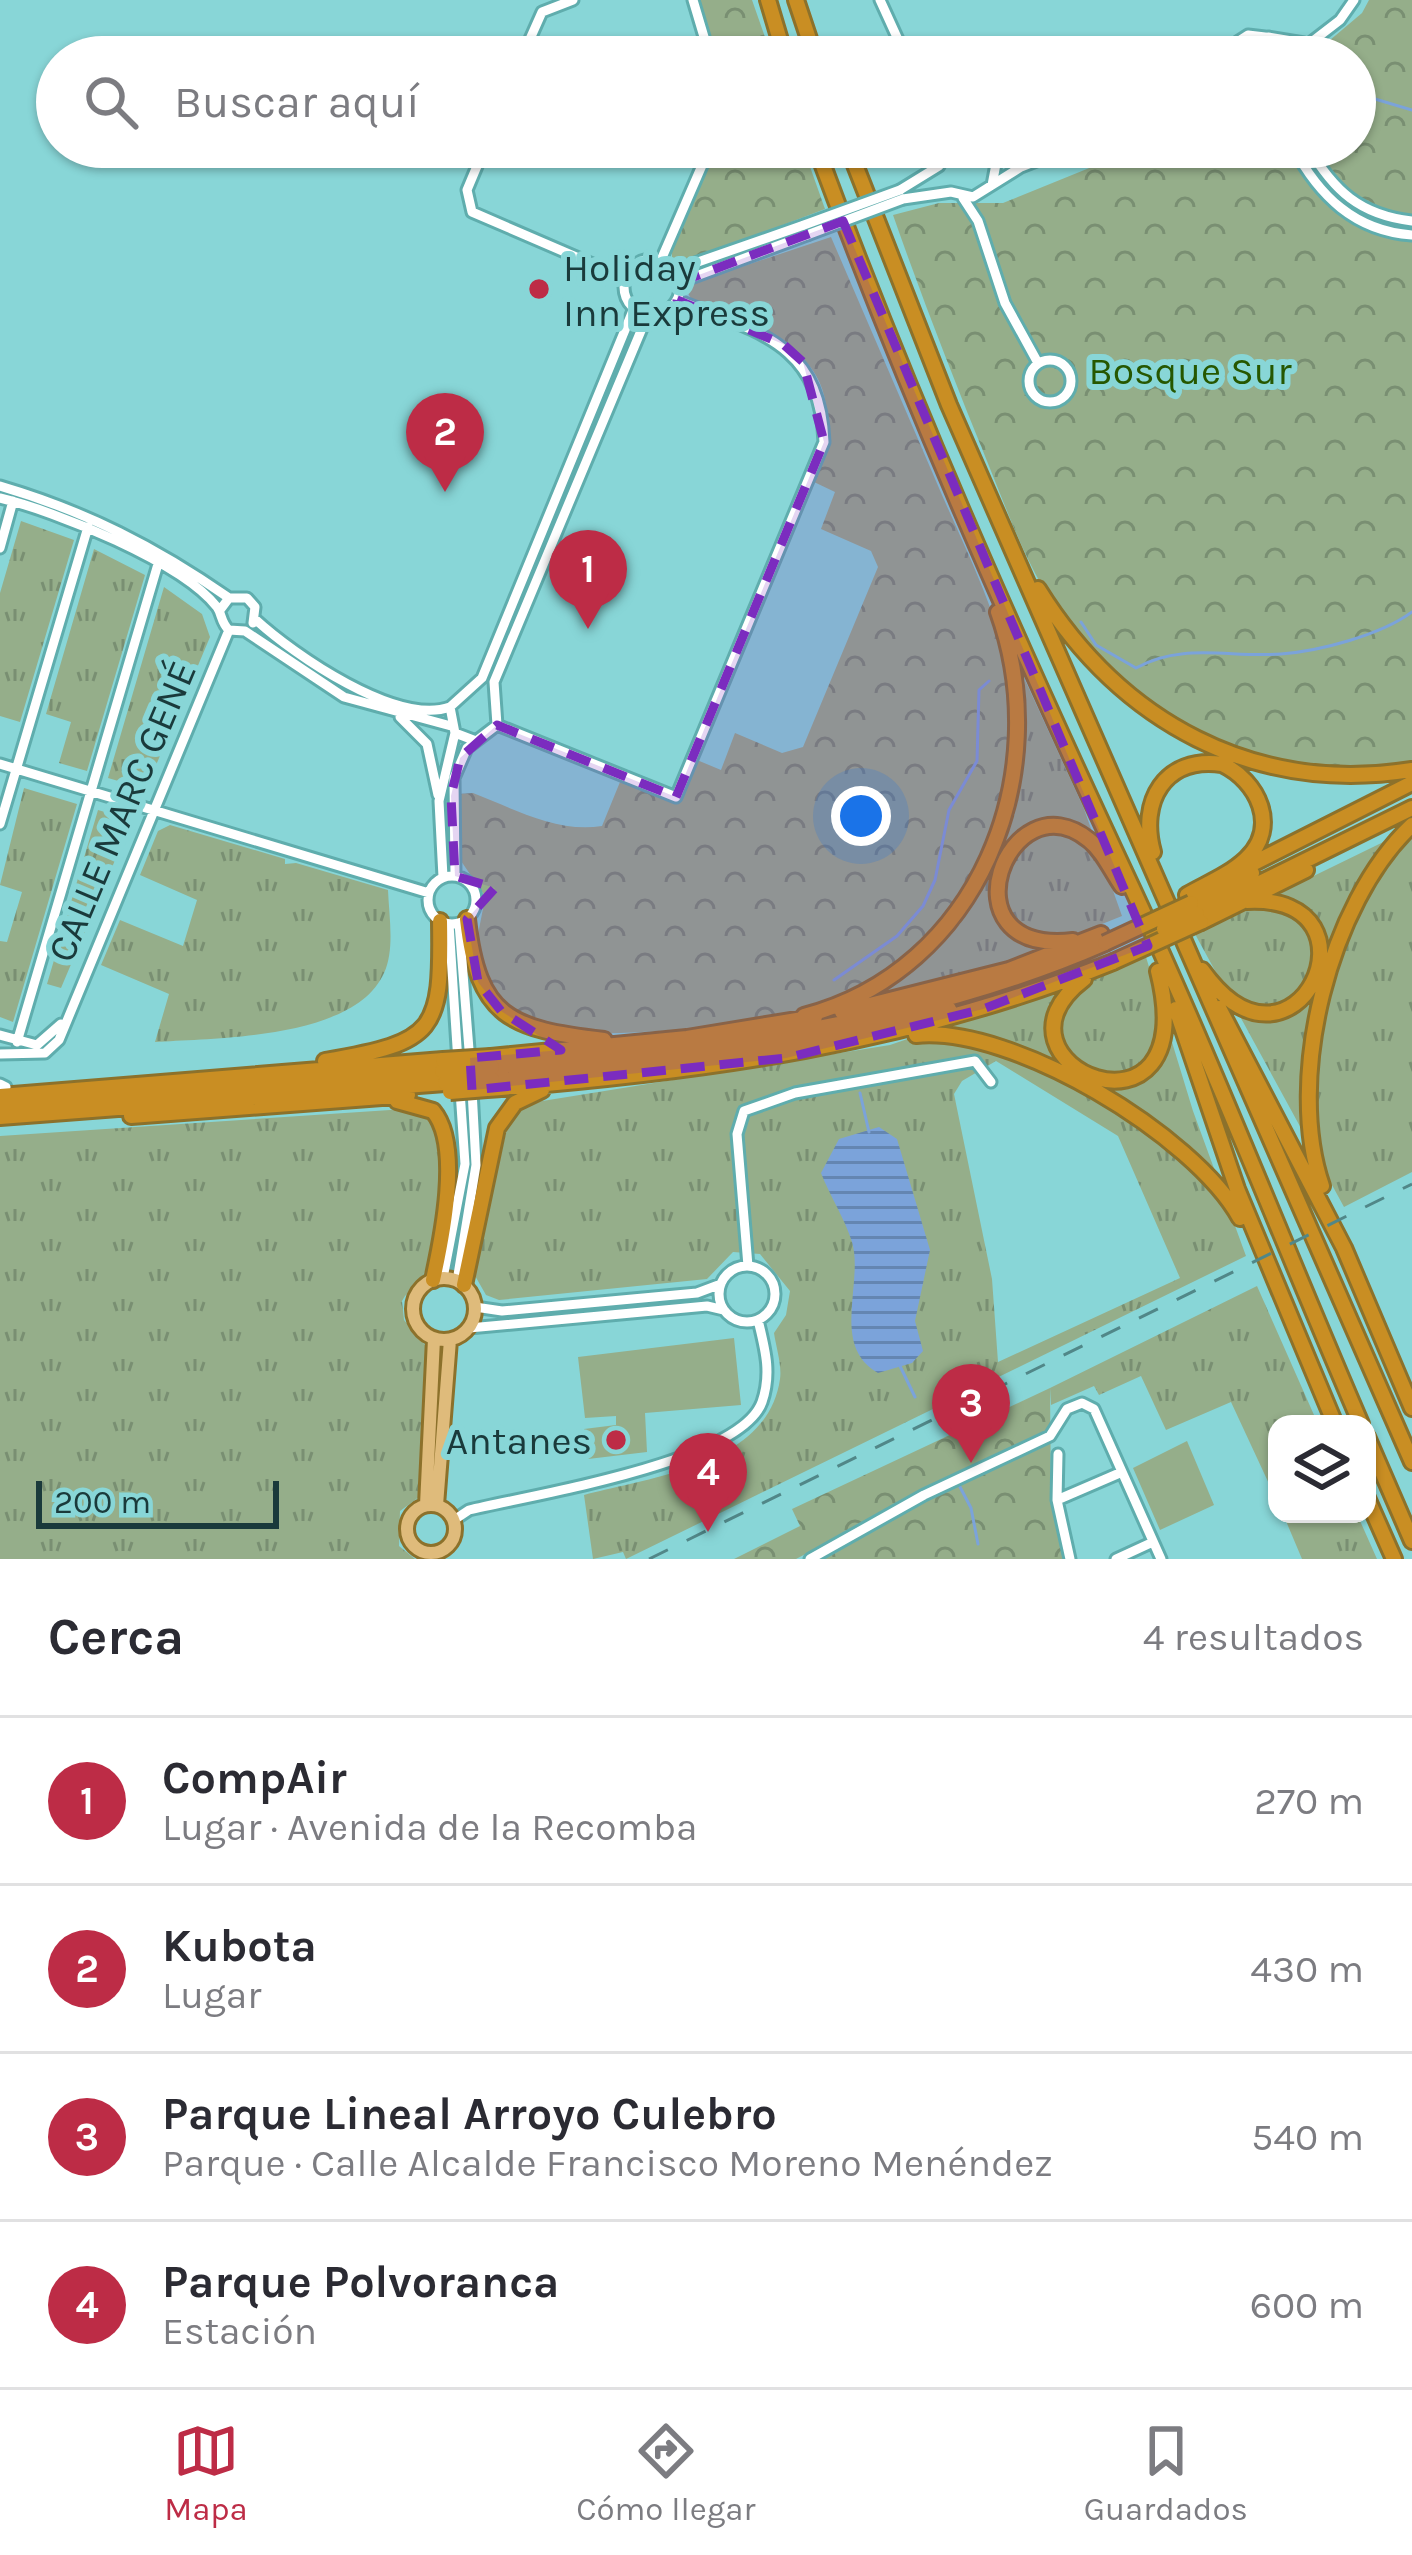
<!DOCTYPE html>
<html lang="es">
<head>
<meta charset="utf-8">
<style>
	:root { --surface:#fff; --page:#f7f7f7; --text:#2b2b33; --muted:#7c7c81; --line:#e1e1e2; --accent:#bd2c46 }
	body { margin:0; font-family:Karla,sans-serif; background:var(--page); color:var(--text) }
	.controls { position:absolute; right:36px; bottom:36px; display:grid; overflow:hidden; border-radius:24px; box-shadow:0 3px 9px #0004 }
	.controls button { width:108px; height:108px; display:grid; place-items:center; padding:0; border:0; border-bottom:3px solid var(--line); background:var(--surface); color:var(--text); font:60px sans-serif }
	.scale { position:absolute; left:36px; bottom:30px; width:243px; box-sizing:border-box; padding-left:12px; border:6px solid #1a3a3b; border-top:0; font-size:33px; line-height:42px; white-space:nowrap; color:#1a3a3b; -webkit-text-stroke:9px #88d6d7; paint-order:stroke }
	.you { position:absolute; left:861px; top:816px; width:42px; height:42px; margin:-30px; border:9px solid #fff; border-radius:50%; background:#1a73e8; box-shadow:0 0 0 18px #1a73e833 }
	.badge { display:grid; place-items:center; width:78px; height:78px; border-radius:50%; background:var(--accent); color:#fff; font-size:39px; font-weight:700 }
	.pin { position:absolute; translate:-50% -99px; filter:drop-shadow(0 3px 6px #0008) }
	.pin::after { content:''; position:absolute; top:63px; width:42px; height:36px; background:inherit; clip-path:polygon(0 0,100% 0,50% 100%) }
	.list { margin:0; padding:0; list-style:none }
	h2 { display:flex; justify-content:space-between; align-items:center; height:156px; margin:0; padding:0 48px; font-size:51px }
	h2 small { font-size:39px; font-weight:400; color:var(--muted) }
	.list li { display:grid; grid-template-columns:78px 1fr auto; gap:36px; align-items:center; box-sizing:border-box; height:168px; padding:0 48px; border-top:3px solid var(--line) }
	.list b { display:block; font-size:45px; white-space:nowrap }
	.list p { margin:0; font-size:39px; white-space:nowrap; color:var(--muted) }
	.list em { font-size:39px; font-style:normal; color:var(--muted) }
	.icon { flex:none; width:66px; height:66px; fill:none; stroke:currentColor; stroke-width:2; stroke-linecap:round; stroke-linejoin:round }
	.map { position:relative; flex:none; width:1412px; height:1559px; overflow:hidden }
	.search { position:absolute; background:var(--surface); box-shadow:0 3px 9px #0004; left:36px; right:36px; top:36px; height:132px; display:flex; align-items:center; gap:30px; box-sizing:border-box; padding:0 42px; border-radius:66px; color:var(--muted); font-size:45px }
	.sheet { height:828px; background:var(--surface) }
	nav { display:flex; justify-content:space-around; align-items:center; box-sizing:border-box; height:168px; border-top:3px solid var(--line); background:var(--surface); font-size:33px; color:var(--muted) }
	nav a { display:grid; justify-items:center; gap:6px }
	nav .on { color:var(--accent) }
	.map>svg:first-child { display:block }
</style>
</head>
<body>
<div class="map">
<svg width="1412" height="1559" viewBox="0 0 1412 1559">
	<defs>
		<pattern id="grass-tufts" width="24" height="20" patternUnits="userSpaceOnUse" patternTransform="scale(3)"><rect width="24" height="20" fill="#95ae8a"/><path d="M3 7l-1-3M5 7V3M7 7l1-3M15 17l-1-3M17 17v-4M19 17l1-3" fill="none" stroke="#798f72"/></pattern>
		<pattern id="park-crowns" width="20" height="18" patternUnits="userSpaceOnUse" patternTransform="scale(3)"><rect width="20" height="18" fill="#95ae8a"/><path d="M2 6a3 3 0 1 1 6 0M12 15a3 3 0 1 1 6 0" fill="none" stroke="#798f72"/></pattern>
		<pattern id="water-rules" width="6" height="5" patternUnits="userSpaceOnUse" patternTransform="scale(3)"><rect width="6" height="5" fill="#7ba3da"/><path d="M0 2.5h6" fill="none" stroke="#6486b2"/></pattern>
	</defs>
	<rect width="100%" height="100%" fill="#88d6d7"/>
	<path fill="url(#grass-tufts)" fill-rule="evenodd" d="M21 521 74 540 20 722 0 716V593Z
		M94 549 145 575 87 771 59 763 71 722 46 714Z
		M164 587 202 614 210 637 146 789 108 778Z
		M1025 680 1084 809 1122 916 992 968 857 1003 907 976 960 924 1015 814Z
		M24 788 77 804 13 1022 0 1017V941L7 942 22 892 0 885Z
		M98 810 132 820 61 988 47 984Z
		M170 825 285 859V864L296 863 388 890C389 916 395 949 384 973 355 1039 217 1038 155 1042L169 994 101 965 120 920 183 946 197 900 140 875 158 831Z
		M1412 828V1172L1344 1207 1195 934Z
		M1146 957 1193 1111 1246 1256 626 1559 623 1552 593 1559 584 1495C651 1477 768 1465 780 1379 782 1365 776 1347 774 1333L786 1315 790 1291 760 1254 733 1252 707 1279 499 1300 486 1295 474 1274 509 1119 530 1103 890 1045ZM996 1061 1118 1136 1180 1278 998 1362 992 1279 954 1094 962 1081Z
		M405 1109 427 1114C451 1150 444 1223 430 1263 425 1276 409 1288 402 1301L404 1320 429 1350 419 1497 400 1511 399 1546 415 1559H0V1136Z
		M1257 1286 1318 1424H1277V1501L1231 1402 1166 1430 1141 1376 1099 1395 1094 1386 1051 1405 1050 1388Z
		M1283 1514H1357L1377 1559H1302Z"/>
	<path fill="url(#park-crowns)" d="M697 0H752L772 57H715Z
		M1369 0H1412V761C1268 789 1113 715 1042 586 1020 547 1004 503 987 461 954 380 922 298 893 215L939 203H1003L1141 147H1355V57H1310L1362 13Z
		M713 147H803L825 209 681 264 672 259V248Z
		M831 237C868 323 905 409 942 495 971 561 1005 628 1014 700 1027 808 954 949 853 994 793 1021 723 1028 658 1031 598 1035 522 1040 485 983 468 956 482 923 485 896L461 861 458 794 473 793C515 809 556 833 602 826L620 782 675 797 686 788 697 760 721 770 735 733 782 753 803 747 878 567 871 551 821 529 835 492 814 482C857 360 786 339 691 299L688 293 690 284Z
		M1050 1388 1051 1500 1065 1559H821L815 1549 796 1559H734L800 1526 792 1509Z"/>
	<path fill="#95ae8a" d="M734 1338 741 1405 645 1413 647 1452 588 1459 584 1429 616 1425V1416L585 1418 578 1357Z
		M1187 1441 1214 1505 1160 1530 1133 1468Z"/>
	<path fill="url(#water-rules)" d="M879 1127 897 1139 930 1250 915 1321 923 1351 912 1363 878 1373C830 1346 864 1283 852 1242 845 1219 830 1196 821 1173L839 1139Z"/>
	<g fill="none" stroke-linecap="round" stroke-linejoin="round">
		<path stroke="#7ba3da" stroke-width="3" d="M1355 93 1412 110
			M1081 622 1096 645 1136 668C1182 642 1230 658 1281 654 1320 651 1381 635 1412 612
			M834 980 897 936 923 906 935 880 949 810 977 761 979 690 989 681
			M860 1093 869 1132
			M900 1366 915 1397
			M959 1485 971 1508 978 1544"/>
		<g stroke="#5fadad" stroke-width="15">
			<path id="minor" d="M693 0 710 57
				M880 0 906 57
				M1268 37 1304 43
				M522 57 542 12 573 0
				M1214 57 1248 35 1265 37 1281 57
				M1292 57 1340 20 1354 0
				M485 147 467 190 472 212 625 278
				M983 147 996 164 992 185
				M1293 147C1319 196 1355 231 1412 235
				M1308 147C1334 191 1360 215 1412 221
				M900 190 939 166 949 147
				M963 198 978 221 1005 303 1038 363
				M903 199 951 192 973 197 1021 167 1072 147
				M624 287a28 28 0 1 1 56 0a28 28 0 1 1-56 0Z
				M661 260 710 147
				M675 270 804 225
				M680 282 807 235
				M1029 381a21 21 0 1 1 42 0a21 21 0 1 1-42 0Z
				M0 486C85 511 156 547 229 598
				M0 498C55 511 182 562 217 607 222 614 221 623 229 630
				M0 548 13 501
				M220 610 229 598H247L255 607 253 623
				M255 619C294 655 397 726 450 707
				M229 630 245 631 344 697 451 726
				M400 717 427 744 438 795
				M497 725 676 797 824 442C820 342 757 332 677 300
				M476 741 455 733 450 707 482 678 634 308
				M0 764 429 893
				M0 824 88 527
				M455 876 454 778 467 748 497 725 494 682 648 314
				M428 900a24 24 0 1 1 48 0a24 24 0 1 1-48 0Z
				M443 877 439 801 455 733
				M459 923 470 1062
				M449 924 458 1062
				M0 1035 37 1045 61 1024
				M17 1042 158 564
				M0 1054 45 1053 59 1040 229 630
				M0 1084 6 1087
				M748 1266 737 1134 744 1111 795 1093 975 1061 991 1082
				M719 1294a28 28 0 1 1 56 0a28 28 0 1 1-56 0Z
				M443 1278 465 1164 460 1091
				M457 1281 476 1165 472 1090
				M475 1307 502 1311 697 1293 721 1284
				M469 1328 707 1306 724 1310
				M1058 1454 1057 1500 1070 1559
				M1057 1500 1122 1472
				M454 1520 469 1510C530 1495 740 1463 762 1402 772 1373 765 1349 758 1320
				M810 1559 924 1495 1050 1436 1067 1409 1082 1403 1094 1409 1161 1559
				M1116 1559 1153 1542"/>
		</g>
		<g stroke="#8c712b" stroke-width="18">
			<path id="major" d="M413 1309a31 31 0 1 1 62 0a31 31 0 1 1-62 0Z
				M407 1529a24 24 0 1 1 48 0a24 24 0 1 1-48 0Z
				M426 1505 434 1339
				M437 1505 450 1340"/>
		</g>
		<g stroke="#8c712b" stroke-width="20">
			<path id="highway" d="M768 0 785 57
				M796 0 815 57
				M816 147C907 394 1014 635 1125 873 1210 1054 1282 1241 1361 1424
				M848 147 949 405 1412 1462
				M1038 589C1121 722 1254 795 1412 770
				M1153 852C1139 802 1164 756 1222 764 1258 781 1280 827 1246 859 1229 875 1206 884 1187 895
				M1240 870 1412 783
				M1191 903 1252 873
				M1197 914 1412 808
				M467 919C478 1018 510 1029 604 1040
				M1201 922 1306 870
				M1073 941C939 956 1009 775 1089 840 1103 851 1111 870 1122 886
				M1202 970C1295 1101 1390 894 1247 901
				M1084 979C972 1064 1206 1161 1158 971
				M1219 1008 1344 1248 1412 1408
				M1176 1009 1237 1189 1335 1424
				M842 1012 1009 970 1101 934
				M804 1016C979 970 1056 774 998 612
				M916 1035C1012 1025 1194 1135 1240 1218
				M491 1057 687 1038 815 1017
				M325 1061C436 1042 442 1032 440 921
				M492 1067C699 1051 913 1027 1105 943
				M492 1079C647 1067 798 1047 949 1009
				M487 1089C704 1072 910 1044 1113 962
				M0 1096 443 1060
				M397 1101 433 1111C462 1145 442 1239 433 1280
				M5 1105 442 1071
				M131 1116 408 1095
				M0 1117 445 1083
				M1322 1186C1285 1079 1329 903 1412 825
				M464 1285 497 1128 515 1103 542 1090
				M1367 1437 1412 1541
				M1367 1498 1394 1559"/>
		</g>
		<use href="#minor" stroke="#fff" stroke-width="9"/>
		<use href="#major" stroke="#dfbb7b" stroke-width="12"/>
		<use href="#highway" stroke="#c98e23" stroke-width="14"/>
		<path stroke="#518788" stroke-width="3" stroke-dasharray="21 21" stroke-linecap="butt" d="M649 1559 1412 1184"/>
		<g stroke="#5fadad" stroke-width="15" stroke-linecap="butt">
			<path id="minor-bridge" d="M804 225 900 190
				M807 235 903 199"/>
		</g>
		<g stroke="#8c712b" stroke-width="20" stroke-linecap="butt">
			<path id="highway-bridge" d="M1164 929 1197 914
				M1105 943 1191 903
				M1113 962 1201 922
				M443 1060 491 1057
				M442 1071 492 1067
				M445 1083 492 1079
				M450 1092 487 1089"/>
		</g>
		<use href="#minor-bridge" stroke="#fff" stroke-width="9"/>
		<use href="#highway-bridge" stroke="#c98e23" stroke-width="14"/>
	</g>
	<path fill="#7b2cbf" fill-opacity="0.2" stroke="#7b2cbf" stroke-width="9" stroke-dasharray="24 15" stroke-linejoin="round" d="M843 221 1148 946 983 1009 786 1058 472 1090 470 1058 561 1050 501 1011 478 982 467 919 495 888 455 876 451 796 460 758 497 725 676 797 824 442 803 362 783 344 677 300 680 282Z"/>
	<g fill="#bd2c46" stroke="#88d6d7" stroke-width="4.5">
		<circle cx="539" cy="289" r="12"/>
		<circle cx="616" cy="1440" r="12"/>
	</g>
	<g text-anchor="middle" stroke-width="12" stroke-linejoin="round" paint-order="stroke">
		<g font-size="39" fill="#1a3a3b" stroke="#88d6d7" text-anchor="start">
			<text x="563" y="281">Holiday<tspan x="563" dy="45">Inn Express</tspan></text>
			<text x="592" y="1454" text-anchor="end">Antanes</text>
		</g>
		<g font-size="39" fill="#265700" stroke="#88d6d7">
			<text x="1190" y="384">Bosque Sur</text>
		</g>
		<g font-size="39" fill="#1a3a3b" stroke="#88d6d7">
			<text transform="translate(121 811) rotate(-67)" y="14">CALLE MARC GENÉ</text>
		</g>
	</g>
</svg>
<div class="controls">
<button><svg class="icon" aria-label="layers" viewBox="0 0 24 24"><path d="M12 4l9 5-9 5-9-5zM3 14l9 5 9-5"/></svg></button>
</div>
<div class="scale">200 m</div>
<div class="you"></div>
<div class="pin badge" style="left:588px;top:629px">1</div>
<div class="pin badge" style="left:445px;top:492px">2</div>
<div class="pin badge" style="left:971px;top:1463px">3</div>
<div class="pin badge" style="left:708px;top:1532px">4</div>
<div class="search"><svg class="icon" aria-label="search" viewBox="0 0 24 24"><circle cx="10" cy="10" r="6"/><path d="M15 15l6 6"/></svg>Buscar aquí</div>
</div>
<section class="sheet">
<h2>Cerca<small>4 resultados</small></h2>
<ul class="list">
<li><span class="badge">1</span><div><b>CompAir</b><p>Lugar · Avenida de la Recomba</p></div><em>270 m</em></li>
<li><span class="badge">2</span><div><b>Kubota</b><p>Lugar</p></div><em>430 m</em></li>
<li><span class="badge">3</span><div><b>Parque Lineal Arroyo Culebro</b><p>Parque · Calle Alcalde Francisco Moreno Menéndez</p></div><em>540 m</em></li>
<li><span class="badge">4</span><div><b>Parque Polvoranca</b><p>Estación</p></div><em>600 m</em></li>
</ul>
</section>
<nav>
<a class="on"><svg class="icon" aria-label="map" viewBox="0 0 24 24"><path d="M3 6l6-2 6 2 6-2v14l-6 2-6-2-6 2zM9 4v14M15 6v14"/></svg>Mapa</a>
<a><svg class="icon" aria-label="directions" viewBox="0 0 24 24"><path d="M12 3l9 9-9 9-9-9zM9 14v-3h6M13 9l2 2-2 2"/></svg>Cómo llegar</a>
<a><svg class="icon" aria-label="saved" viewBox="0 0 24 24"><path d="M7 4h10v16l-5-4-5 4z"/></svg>Guardados</a>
</nav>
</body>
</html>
